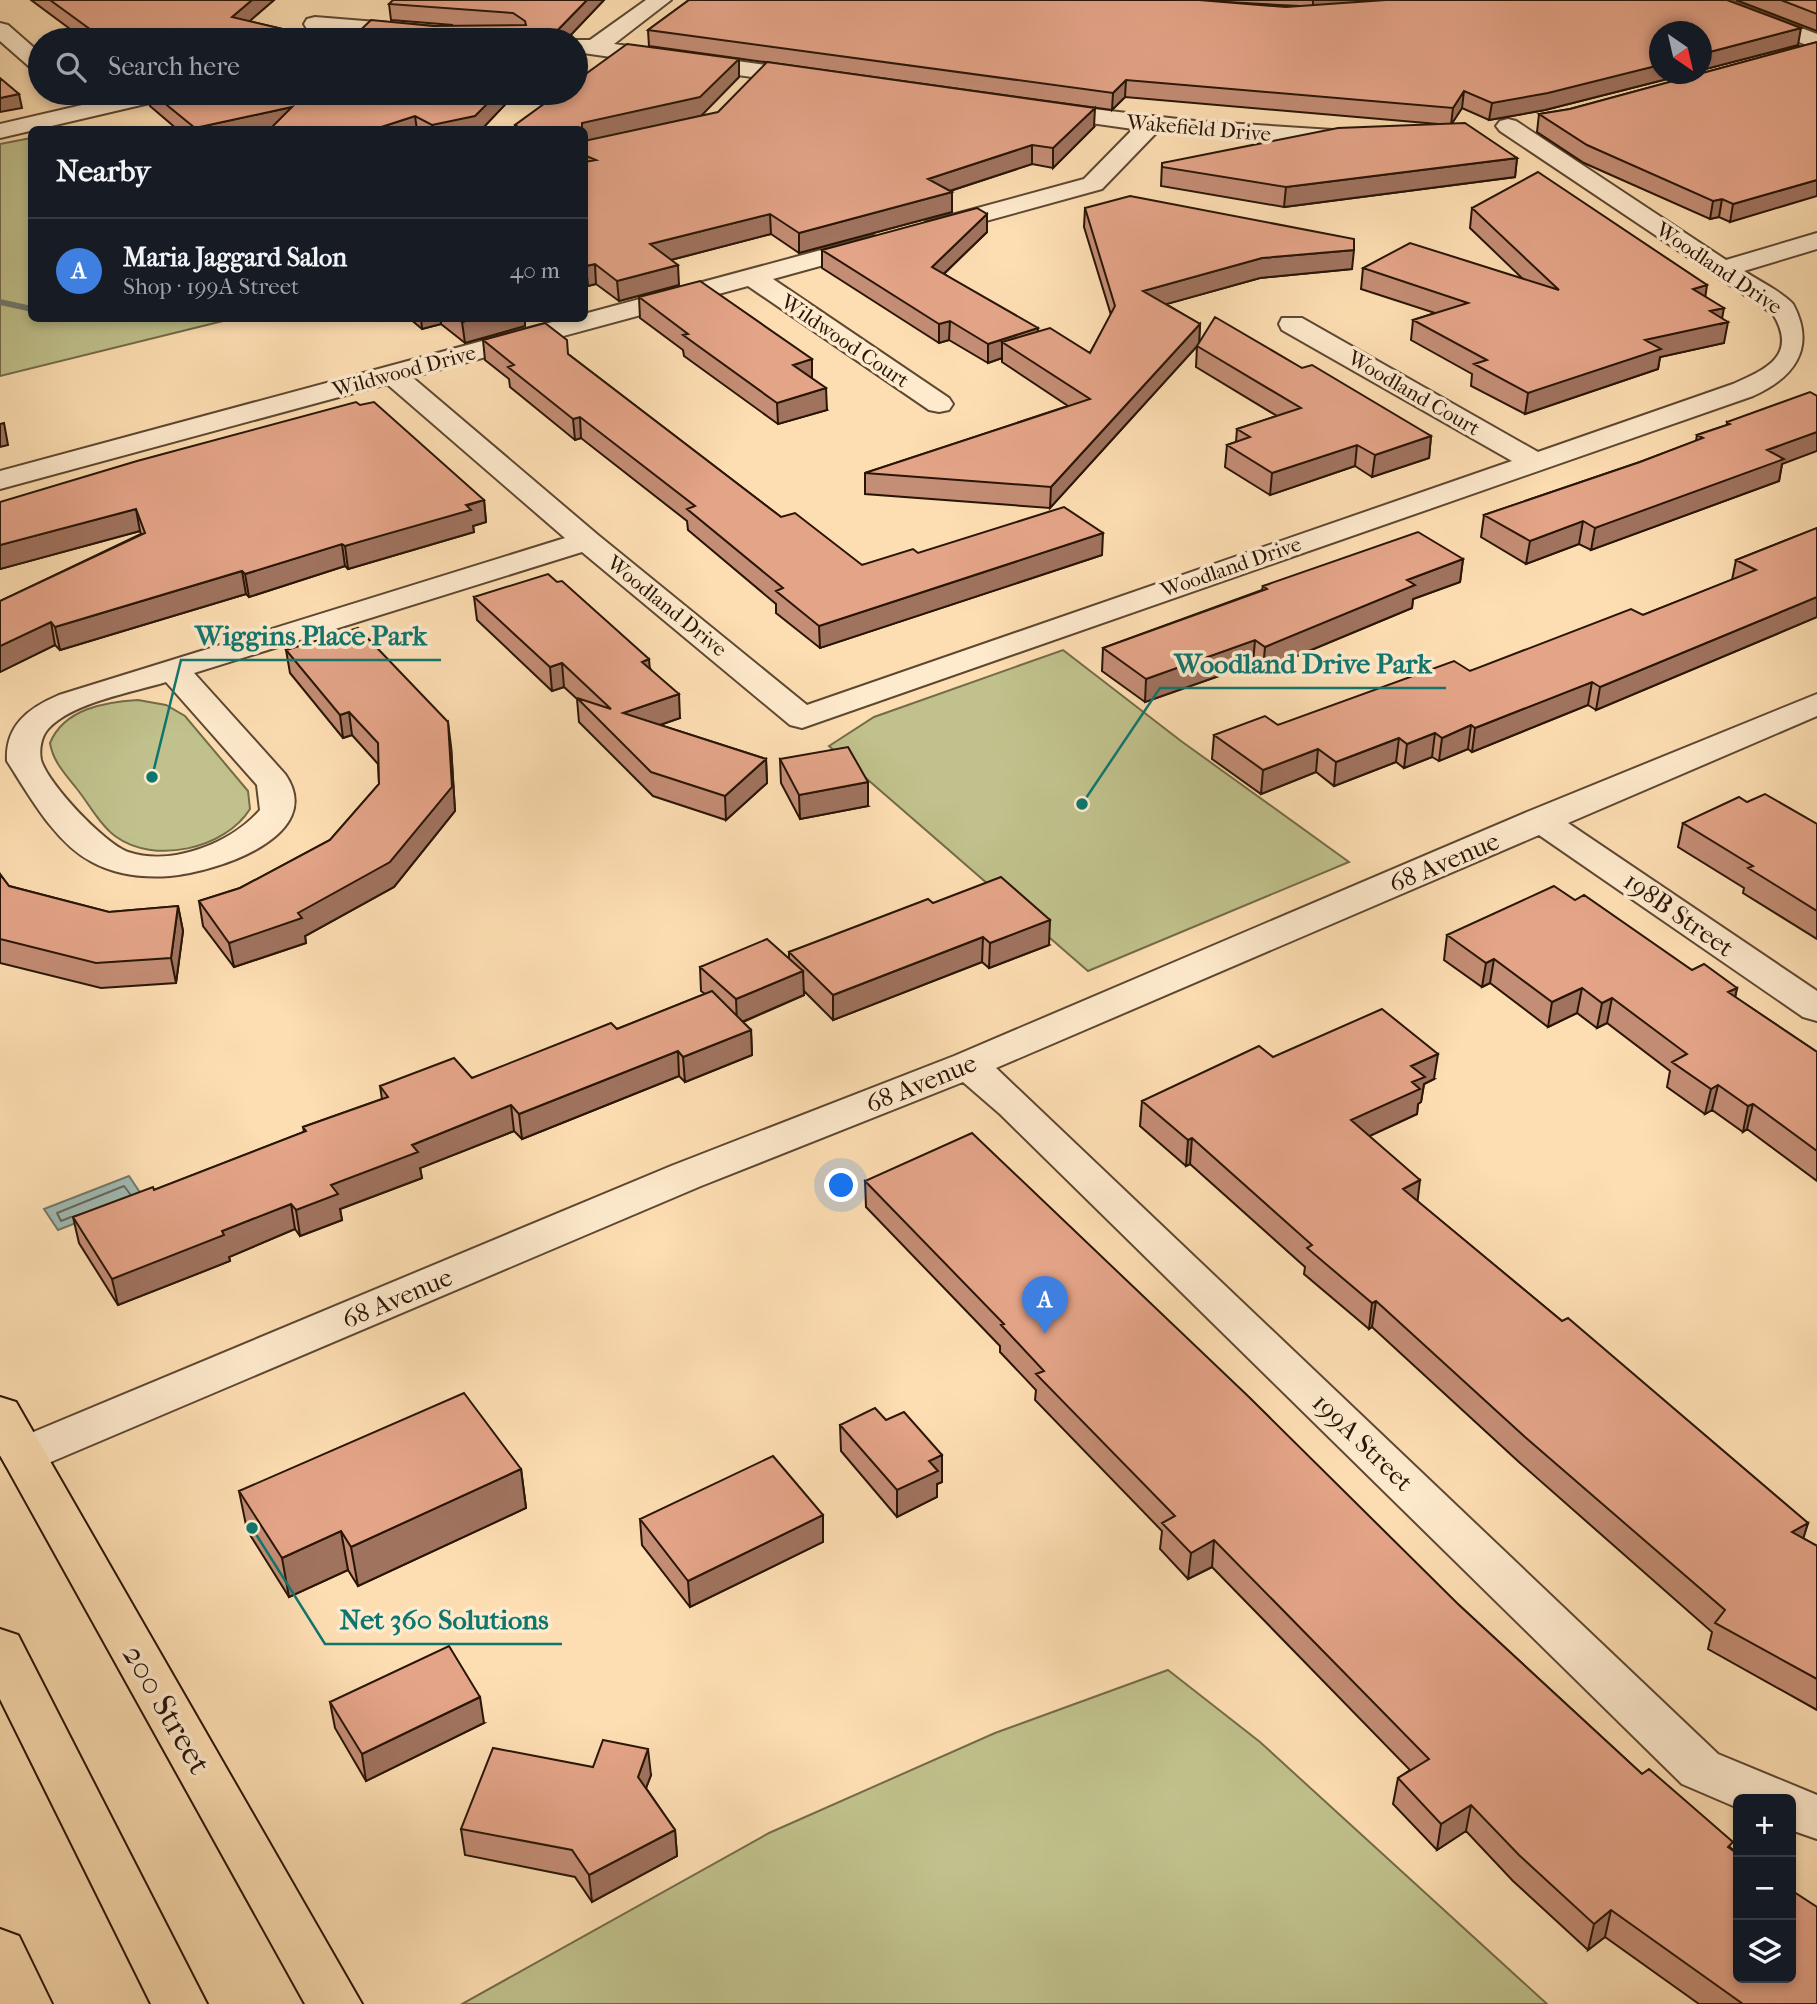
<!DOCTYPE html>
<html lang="en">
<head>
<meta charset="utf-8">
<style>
	:root { --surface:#171b24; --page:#20242c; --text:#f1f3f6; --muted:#9ea1a6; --line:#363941; --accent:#c59692 }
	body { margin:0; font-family:"IM FELL French Canon",serif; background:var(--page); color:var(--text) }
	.controls { position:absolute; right:21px; bottom:21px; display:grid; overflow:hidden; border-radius:10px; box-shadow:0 4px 10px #0003 }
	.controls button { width:63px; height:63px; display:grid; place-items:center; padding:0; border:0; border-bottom:2px solid var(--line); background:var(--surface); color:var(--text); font:35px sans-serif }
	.compass { position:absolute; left:1649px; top:21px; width:63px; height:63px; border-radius:50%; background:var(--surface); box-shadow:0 4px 10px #0003; rotate:146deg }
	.you { position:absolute; left:842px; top:1186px; width:24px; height:24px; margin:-18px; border:5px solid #fff; border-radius:50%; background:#1a73e8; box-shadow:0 0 0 10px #1a73e833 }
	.badge { display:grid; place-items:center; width:46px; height:46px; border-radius:50%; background:var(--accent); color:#fff; font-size:23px; font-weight:700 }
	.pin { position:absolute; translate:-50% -58px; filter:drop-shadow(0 2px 4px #0008) }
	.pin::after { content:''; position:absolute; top:37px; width:24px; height:21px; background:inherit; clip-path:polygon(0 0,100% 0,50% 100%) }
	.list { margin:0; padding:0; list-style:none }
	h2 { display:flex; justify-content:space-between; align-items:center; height:91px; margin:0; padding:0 28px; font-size:30px }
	h2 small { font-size:23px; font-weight:400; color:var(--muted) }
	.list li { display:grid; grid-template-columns:46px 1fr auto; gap:21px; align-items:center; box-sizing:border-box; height:105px; padding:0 28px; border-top:2px solid var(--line) }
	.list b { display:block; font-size:26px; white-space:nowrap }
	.list p { margin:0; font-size:23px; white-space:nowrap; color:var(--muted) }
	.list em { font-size:23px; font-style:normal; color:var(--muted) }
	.icon { flex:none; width:38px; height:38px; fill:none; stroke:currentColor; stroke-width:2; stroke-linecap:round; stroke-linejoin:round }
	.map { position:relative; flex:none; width:1817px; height:2004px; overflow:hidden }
	.search { position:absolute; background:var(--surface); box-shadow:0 4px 10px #0003; left:28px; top:28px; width:560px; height:77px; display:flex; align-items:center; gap:18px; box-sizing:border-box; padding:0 24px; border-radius:38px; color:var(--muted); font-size:26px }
	.panel { position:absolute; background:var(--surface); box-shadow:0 4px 10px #0003; left:28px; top:126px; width:560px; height:196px; border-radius:10px }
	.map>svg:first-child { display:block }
</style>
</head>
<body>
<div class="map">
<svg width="1817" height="2004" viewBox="0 0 1817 2004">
	<rect width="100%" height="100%" fill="#fddeb2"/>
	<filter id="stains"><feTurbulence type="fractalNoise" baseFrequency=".00286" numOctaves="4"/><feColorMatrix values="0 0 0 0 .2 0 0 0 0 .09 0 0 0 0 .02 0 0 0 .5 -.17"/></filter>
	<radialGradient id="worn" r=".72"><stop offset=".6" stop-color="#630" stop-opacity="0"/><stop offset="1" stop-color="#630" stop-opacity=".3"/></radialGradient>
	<path fill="#c0c18c" stroke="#746b49" stroke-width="2" d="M31 138 32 318 231 319 0 376V144Z
		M1063 650 1181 741 1349 862 1088 971 829 746 874 717Z
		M138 700 166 705 185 716 248 791 250 809C225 849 154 865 115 836 100 825 89 804 77 789 66 775 53 762 50 743 64 709 104 702 138 700Z
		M1168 1670 1260 1742 1547 2004H462L769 1833 995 1733Z"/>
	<path fill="#a1bbb3" stroke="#71796e" stroke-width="2" d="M129 1176 143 1197 58 1230 44 1209Z"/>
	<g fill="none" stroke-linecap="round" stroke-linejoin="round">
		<path stroke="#65685c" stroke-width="2" d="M71 1217 61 1221 57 1213 124 1186 130 1194"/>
		<path fill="#71796e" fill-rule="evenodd" d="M0 299 32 306V312L0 305Z"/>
		<g stroke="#5e4731" stroke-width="4">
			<path id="minor" d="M646 0H671L614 44 809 71 820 78 809 85 576 52V40H568H590Z
				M1699 0H1729L1817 34V49L1702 5Z
				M315 17 514 33 525 40H435L307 29 304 24 307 19Z
				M0 23 8 25 40 53V71L32 69 0 41Z
				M134 93H174L171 98 0 138V124Z
				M1042 103 1195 121 1348 131 1356 133 1360 138 1356 143 1348 145 1157 132 1102 189 935 235 926 232 922 227 926 222 1084 179 1133 129 1034 115 1030 110 1034 105Z
				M1508 119 1516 121 1726 260 1817 233V249L1744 271C1759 281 1781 291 1793 304 1817 349 1793 378 1753 396L802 728 790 725 582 552 194 673 285 774C328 836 216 872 170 876 144 878 116 875 92 862 55 843 29 795 7 761 5 726 28 708 59 695L565 538 387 384 0 489V471L567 318H584V314L873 236 882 239 886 244 882 249 773 279 949 398 953 404 949 410 939 412 929 410 748 286 412 377 598 535 807 705 1512 461 1282 330 1279 324 1282 318H1302L1538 452 1733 384C1767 369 1798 355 1773 314L1500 131 1496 126 1500 121ZM166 682 257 785 260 810C231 843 172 867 128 852 104 843 48 784 41 760 39 750 41 737 48 729 71 703 133 692 166 682Z
				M1817 694V716L1568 823 1817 991V1021L1803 1017 1539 835 996 1068 1718 1754 1817 1795V1839L1791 1830V1799H1738V1808L1682 1784 1000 1114 963 1082 701 1186 39 1467 23 1472 7 1467 0 1455 7 1443 671 1166 954 1056 1527 812Z"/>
		</g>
		<g stroke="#291506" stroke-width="4">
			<path id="major" d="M0 1397 16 1402 362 2004H305L0 1455Z
				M0 1629 18 1635 207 2004H151L0 1699Z
				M0 1929 19 1936 52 2004H0Z"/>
		</g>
		<use href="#minor" fill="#feeacd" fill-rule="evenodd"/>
		<use href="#major" fill="#fddeb2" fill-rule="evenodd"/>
	</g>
	<path fill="#c48d75" stroke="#291506" stroke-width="2" fill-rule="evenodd" d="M31 0H274L249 21 329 40H85Z
		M604 0 566 40H350L433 26 453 25 391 20 389 4Z
		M689 0H1727L1798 45 1702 70V32L1660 74H1687L1545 110 1489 120 1462 108 1452 123 1517 158 1515 177 1284 207 1161 186 1162 163 1438 124 1125 97 1112 110 649 46 648 30ZM1203 1 1225 2 1299 6 1286 7Z
		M1736 0H1817V31Z
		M1817 42 1730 222 1719 217 1710 219 1584 163 1537 132 1539 114 1570 109Z
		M739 59V77L701 115 1094 127 1053 168 1032 164 950 191 952 212 799 253 771 234 671 260 679 285 619 301 596 284 588 286 584 284V130H515V125Z
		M148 93H516L481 130H178L150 106Z
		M1085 208 1352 269 1260 278 1166 304 1200 324 1199 343 1302 368 1431 436 1429 458 1372 477 1355 466 1270 495 1225 467 1227 445 1236 442 1237 429 1277 416 1196 367 1197 346 1050 508 865 494V473L1068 406 1002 362V358L988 363 949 340 939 343 822 268V250L987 214V232L944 274 1038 332 1090 353 1111 315 1084 227Z
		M1472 208 1705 297 1722 318 1724 343 1660 357 1658 369 1525 414 1471 386 1472 374 1411 340 1413 320 1435 313 1361 289 1363 268 1523 279 1470 228Z
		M639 297 827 410 778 424 684 356 683 350 640 318Z
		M409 318H525V326L465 343 441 324 422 329Z
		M483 340 568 354 781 517 862 565 918 553 1102 555 820 648 776 613V604L688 530 687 521 581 438 575 440 510 387 509 379 485 360Z
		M1727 422 1782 464 1779 481 1591 550 1579 544 1526 564 1481 537 1484 515 1640 462 1696 441 1697 435 1727 425Z
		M484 500 486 522 473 526 474 532 348 569 345 566 249 597 246 594 60 650 55 645 0 672V601L141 534 140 531 0 569V502Z
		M1817 528V617L1596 710 1588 705 1472 752 1468 749 1439 761 1432 757 1404 768 1396 762 1334 786 1316 772 1261 794 1212 759 1214 735 1278 725 1470 671 1643 615 1732 580 1736 560Z
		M1463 559 1460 582 1413 599 1412 608 1263 670 1253 664 1145 702 1102 671 1103 648 1262 590 1263 586Z
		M474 597 650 668 680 718 660 725 766 759 767 783 726 820 653 796 579 722 577 699 564 687 552 691 477 620Z
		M286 650 451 746 455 811 394 887 305 936 306 943 234 967 203 926 199 901 240 888 330 840 379 784 378 764 352 735 343 738 290 673Z
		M780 759 868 806 800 819 781 783Z
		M1683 823 1817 824V939L1743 893 1744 888 1678 847Z
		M0 874 9 886 109 912 178 906 183 931 176 983 101 988 0 963Z
		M1575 900 1692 970 1737 988 1735 997 1817 1052V1181L1747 1129 1743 1132 1712 1110 1705 1114 1667 1087 1670 1071 1607 1023 1597 1028 1577 1013 1548 1027 1490 983 1482 987 1444 960 1447 935Z
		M933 903 1049 945 989 968 982 962 833 1020 804 991V995L743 1022 751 1030 752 1055 685 1082 679 1076 522 1139 514 1131 420 1168 422 1178 340 1209 342 1220 300 1236 295 1229 229 1257 230 1261 118 1305 79 1243 73 1217 154 1190 304 1132 303 1127 382 1099 380 1086 472 1078 617 1029 705 994 701 991 700 967 789 958V952Z
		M1273 1057 1434 1079 1424 1084 1421 1102 1418 1104 1417 1114 1369 1136 1417 1201 1562 1321 1808 1523 1803 1538 1817 1546V1710L1708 1649 1712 1632 1520 1463 1372 1327 1369 1329 1304 1274 1305 1267 1190 1164 1186 1166 1140 1126 1142 1101Z
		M865 1181 1459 1605 1642 1774 1732 1849 1817 2004H1699L1605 1937 1588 1950 1513 1881 1466 1831 1437 1850 1393 1804 1398 1778 1410 1770 1212 1567 1188 1579 1160 1549 1162 1531 1035 1400 1036 1390 1000 1352V1346L866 1207Z
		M886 1420 942 1455V1482L937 1484V1497L897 1517 841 1451 840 1425Z
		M521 1469 526 1508 358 1586 348 1570 289 1597 247 1530 239 1491Z
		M823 1515V1542L690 1607 642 1545 640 1519Z
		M330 1702 484 1723 366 1781 335 1728Z
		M593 1767 651 1775 646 1788 675 1830 677 1856 592 1902 575 1877 465 1855 461 1829Z"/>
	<path fill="#a0735f" stroke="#291506" stroke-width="2" d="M252 0H274L235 34 232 17Z
		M587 0H604L566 40H548Z
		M1313 0H1393L1313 6Z
		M1801 28 1798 45 1702 70V54Z
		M739 59V77L701 116 584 142V130H582V123Z
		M1660 65V74H1687L1545 110 1489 120 1492 103Z
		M1126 80 1125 97 1112 110 1113 93Z
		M1464 91 1462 108 1451 125 1453 108Z
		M498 93H516L481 130H433L432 125Z
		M19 94 22 108 0 112V98Z
		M292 107 273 130H196L195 128Z
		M1095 108 1094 127 1053 168V148Z
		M415 116 417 130H372Z
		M1032 145V164L928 198V179Z
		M1517 158 1515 177 1284 207 1286 187Z
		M1817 180V196L1730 222 1733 204Z
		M952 192V212L799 253V233Z
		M1722 199 1719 217 1710 219 1713 201Z
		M770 214 771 234 651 265 650 244Z
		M987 214V232L932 285V267Z
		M1354 250 1352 269 1260 278 1142 311 1143 291 1262 258Z
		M595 264 596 284 588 286 586 266Z
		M678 265 679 285 619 301 617 281Z
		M1707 285 1704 306 1693 289Z
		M1724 308 1721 324 1728 322 1724 343 1660 357 1658 369 1525 414 1528 393 1710 311Z
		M421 318H441V324L422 329Z
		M475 318H525V326L465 343 462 322Z
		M950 321 949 340 939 343V324Z
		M1200 324 1199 344 1050 508 1051 487Z
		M1038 328 1037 347 1002 342V358L988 363V344Z
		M812 359V380L793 365Z
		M826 388 827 410 778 424 777 403Z
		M580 417 581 438 575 440 573 419Z
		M4 423 8 445 0 447V424Z
		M1817 432V451L1782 464 1779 481 1591 550 1595 528 1767 450Z
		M1431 436 1429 458 1372 477 1375 455Z
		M1357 445 1355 466 1270 495 1272 473Z
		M484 500 486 522 473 526 474 532 348 569 345 546Z
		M136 509 140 531 0 569V545Z
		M1583 521 1579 544 1526 564 1530 541Z
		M1103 533 1102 555 820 648 819 626Z
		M342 544 345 566 249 597 245 574Z
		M1463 559 1460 582 1413 599 1412 608 1263 670 1265 647 1407 580Z
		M242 571 246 594 60 650 55 627Z
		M1817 597V617L1596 710 1600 687Z
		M51 622 55 645 0 672V646Z
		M1255 640 1253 664 1145 702 1146 679Z
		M649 659 651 683 642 662Z
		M562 663 564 687 552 691 550 667Z
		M1592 682 1588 705 1472 752 1475 728Z
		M679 694 680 718 625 737 623 713Z
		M349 712 352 735 343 738 340 715Z
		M448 722 451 746 455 811 394 887 305 936 306 943 234 967 229 943 298 913Z
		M1471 725 1468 749 1439 761 1442 738Z
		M1435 733 1432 757 1404 768 1407 744Z
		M1399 738 1396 762 1334 786 1336 762Z
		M1318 749 1316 772 1261 794 1263 770Z
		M766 759 767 783 726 820 725 796Z
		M868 782V806L800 819 799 795Z
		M178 906 183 931 176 983 171 958Z
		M1050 920 1049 945 989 968 990 943Z
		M983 937 982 962 833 1020V995Z
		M1494 959 1490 983 1482 987 1486 963Z
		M803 971 804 995 737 1024 736 999Z
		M1582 988 1577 1013 1548 1027 1552 1002Z
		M1737 988 1732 1013 1728 992Z
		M1612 998 1607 1023 1597 1028 1602 1003Z
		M751 1030 752 1055 685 1082 683 1057Z
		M678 1051 679 1076 522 1139 519 1114Z
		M1438 1054 1434 1079 1424 1084 1421 1102 1418 1104 1417 1114 1348 1146 1351 1120 1411 1066Z
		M1718 1085 1712 1110 1705 1114 1711 1089Z
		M1753 1104 1747 1129 1743 1132 1748 1106Z
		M511 1105 514 1131 420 1168 422 1178 340 1209 342 1220 300 1236 296 1210 331 1185 412 1145Z
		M1192 1138 1190 1164 1186 1166 1188 1140Z
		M1420 1180 1417 1206 1403 1189Z
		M291 1204 295 1229 229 1257 230 1261 118 1305 112 1279 222 1231Z
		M1376 1301 1372 1327 1369 1329 1372 1303Z
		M942 1455V1482L937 1484V1497L897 1517V1490L929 1461Z
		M521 1469 526 1508 358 1586 351 1547Z
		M823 1515V1542L690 1607 688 1581Z
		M1808 1523 1800 1549 1792 1532Z
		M341 1531 348 1570 289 1597 282 1558Z
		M1214 1540 1212 1567 1188 1579 1191 1553Z
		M480 1697 484 1723 366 1781 362 1754Z
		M648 1749 651 1775 640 1804 638 1777Z
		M1471 1805 1466 1831 1437 1850 1441 1824Z
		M675 1830 677 1856 592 1902 589 1875Z
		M1611 1910 1605 1937 1588 1950 1594 1924Z"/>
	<path fill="#e4a488" stroke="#291506" stroke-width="2" d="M50 0H252L232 17 329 40H88L85 38 98 35Z
		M393 0H587L548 40H350L371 20 433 26 526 25 525 21 513 13 389 4Z
		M689 0H1199L1286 7 1386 0H1727L1801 28 1702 54V32H1660V65L1548 93 1492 103 1464 91 1453 108 1126 80 1113 93 648 30Z
		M1781 0H1817V14Z
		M1817 42V180L1733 204 1722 199 1713 201 1587 145 1539 114 1570 109Z
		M627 44 739 59 700 97 582 123V130H524L515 125 559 93H576V81Z
		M767 62 1095 108 1053 148 1032 145 928 179 952 192 799 233 770 214 650 244 678 265 617 281 595 264 586 266 584 265V162L596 160 584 155V141L718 112Z
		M0 78 19 94 0 98Z
		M152 93H498L475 116 432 125 415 116 372 130H368L362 127 356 130H269L292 107 195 128Z
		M1465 123 1517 158 1286 187 1162 167V163L1338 128Z
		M1538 172 1707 285 1693 289 1724 308 1710 311 1728 322 1645 340 1661 349 1528 393 1474 364 1487 360 1413 320 1468 303 1363 268 1410 243 1559 290 1472 208Z
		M1130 196 1354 239V250L1262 258 1143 291 1200 324 1051 487 865 473 1090 399 1002 342 1050 328 1090 353 1115 306 1085 208Z
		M977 208 987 214 932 267 1038 328 988 344 950 321 939 324 822 250Z
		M700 281 812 359 793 365 826 388 777 403 683 335 688 334 639 297Z
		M1215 317 1302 368 1312 365 1431 436 1375 455 1357 445 1272 473 1227 445 1250 437 1237 429 1301 408 1197 346Z
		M458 318H475L462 322Z
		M545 323 567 340 568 354 781 517 795 513 862 565 913 549 918 553 1064 507 1103 533 819 626 776 591 783 588 687 509 695 506 580 417 573 419 508 367 514 365 483 340Z
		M1810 392 1817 396V432L1767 450 1784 459 1595 528 1583 521 1530 541 1484 515 1640 462 1703 438 1697 435 1730 424 1727 422Z
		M356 402 360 405 374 402 484 500 466 505 471 510 345 546 342 544 245 574 242 571 55 627 51 622 0 646V601L145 533 136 509 0 545V502L137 461Z
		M1817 528V597L1600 687 1592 682 1475 728 1471 725 1442 738 1435 733 1407 744 1399 738 1336 762 1318 749 1263 770 1214 735 1265 716 1278 725 1454 661 1470 671 1631 609 1643 615 1756 570 1736 560Z
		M1418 532 1463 559 1407 580 1415 585 1265 647 1255 640 1146 679 1103 648 1267 589 1263 586Z
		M548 574 557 582 562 581 649 659 642 662 679 694 623 713 766 759 725 796 651 772 577 698 611 709 562 663 550 667 474 597Z
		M358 628 448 722 452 787 390 862 298 913 302 918 229 943 199 901 240 888 330 840 379 784 378 743 349 712 340 715 286 650Z
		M848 747 868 782 799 795 780 759Z
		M1765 794 1817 824V911L1748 868 1753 866 1683 823 1739 797 1747 802Z
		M0 874 9 886 109 912 178 906 171 958 96 963 0 939Z
		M1001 877 1050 920 990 943 983 937 833 995 789 952 928 899 933 903Z
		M1554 886 1575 900 1584 895 1692 970 1704 964 1737 988 1728 992 1817 1052V1151L1753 1104 1748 1106 1718 1085 1711 1089 1672 1062 1687 1054 1612 998 1602 1003 1582 988 1552 1002 1494 959 1486 963 1447 935Z
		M767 939 803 971 736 999 700 967Z
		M712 991 751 1030 683 1057 678 1051 519 1114 511 1105 412 1145 418 1152 331 1185 338 1194 296 1210 291 1204 222 1231 224 1235 112 1279 73 1217 153 1187 154 1190 306 1131 303 1127 388 1097 380 1086 454 1058 472 1078 611 1023 617 1029Z
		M1382 1009 1438 1054 1411 1066 1425 1077 1412 1082 1420 1089 1351 1120 1420 1180 1403 1189 1562 1321 1568 1318 1808 1523 1792 1532 1817 1546V1679L1715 1623 1725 1610 1525 1437 1376 1301 1372 1303 1307 1248 1312 1245 1192 1138 1188 1140 1142 1101 1259 1046 1273 1057Z
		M972 1133 1249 1397 1459 1605 1642 1774 1649 1769 1733 1842 1728 1847 1738 1854V1978H1791V1890L1817 1907V2004H1743L1611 1910 1594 1924 1519 1855 1471 1805 1441 1824 1398 1778 1429 1759 1214 1540 1191 1553 1162 1523 1175 1516 1036 1374 1044 1371 1001 1325 1004 1324 865 1181Z
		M464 1393 521 1469 351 1547 341 1531 282 1558 239 1491Z
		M875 1408 886 1420 904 1412 942 1455 929 1461 938 1471 897 1490 840 1425Z
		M773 1456 823 1515 688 1581 640 1519Z
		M449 1646 480 1697 362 1754 330 1702Z
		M603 1740 648 1749 638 1777 675 1830 589 1875 572 1850 461 1829 493 1748 593 1767Z"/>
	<g text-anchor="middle" stroke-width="7" stroke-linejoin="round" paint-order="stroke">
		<g font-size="21" fill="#291506" stroke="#feeacd">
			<text transform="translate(1199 128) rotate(5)" y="7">Wakefield Drive</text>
			<text transform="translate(1719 268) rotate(34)" y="7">Woodland Drive</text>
			<text transform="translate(845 341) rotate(34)" y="7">Wildwood Court</text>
			<text transform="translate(404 371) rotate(-15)" y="7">Wildwood Drive</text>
			<text transform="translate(1414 393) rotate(30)" y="7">Woodland Court</text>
			<text transform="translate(1231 567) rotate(-19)" y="7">Woodland Drive</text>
			<text transform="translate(667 606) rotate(39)" y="7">Woodland Drive</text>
		</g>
		<g font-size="26" fill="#291506" stroke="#feeacd">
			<text transform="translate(1444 862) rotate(-23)" y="9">68 Avenue</text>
			<text transform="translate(1679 914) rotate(35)" y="9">198B Street</text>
			<text transform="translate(921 1083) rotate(-22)" y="9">68 Avenue</text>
			<text transform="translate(397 1298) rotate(-23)" y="9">68 Avenue</text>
			<text transform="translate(1363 1442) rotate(44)" y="9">199A Street</text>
		</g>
		<g font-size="32" fill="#291506" stroke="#feeacd">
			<text transform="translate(167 1709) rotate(60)" y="11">200 Street</text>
		</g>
	</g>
	<path fill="none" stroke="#0f766e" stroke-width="2.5" d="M152 777L181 660H441M1082 804L1160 688H1446M252 1528L325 1644H562"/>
	<g fill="#0f766e" stroke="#feeacd" stroke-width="2.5">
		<circle cx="152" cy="777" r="7"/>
		<circle cx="1082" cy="804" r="7"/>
		<circle cx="252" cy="1528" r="7"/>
	</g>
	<g font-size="28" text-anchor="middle" font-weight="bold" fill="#0f766e" stroke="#feeacd" stroke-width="7" stroke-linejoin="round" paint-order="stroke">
		<text x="311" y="645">Wiggins Place Park</text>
		<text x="1303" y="673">Woodland Drive Park</text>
		<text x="444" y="1629">Net 360 Solutions</text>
	</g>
	<rect width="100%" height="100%" filter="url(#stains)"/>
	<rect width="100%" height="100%" fill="url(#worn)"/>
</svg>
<div class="controls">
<button>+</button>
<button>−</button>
<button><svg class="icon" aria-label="layers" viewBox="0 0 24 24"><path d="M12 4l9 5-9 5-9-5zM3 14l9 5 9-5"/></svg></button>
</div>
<svg class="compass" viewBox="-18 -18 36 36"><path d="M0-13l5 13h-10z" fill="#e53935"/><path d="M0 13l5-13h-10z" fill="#9ea1a6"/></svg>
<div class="you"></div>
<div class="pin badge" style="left:1045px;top:1334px;background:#3f7fe0">A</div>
<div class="search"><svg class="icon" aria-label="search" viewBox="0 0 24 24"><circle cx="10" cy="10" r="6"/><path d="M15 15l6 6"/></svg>Search here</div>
<section class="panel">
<h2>Nearby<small></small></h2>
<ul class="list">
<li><span class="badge" style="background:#3f7fe0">A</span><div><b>Maria Jaggard Salon</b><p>Shop · 199A Street</p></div><em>40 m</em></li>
</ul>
</section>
</div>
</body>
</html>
